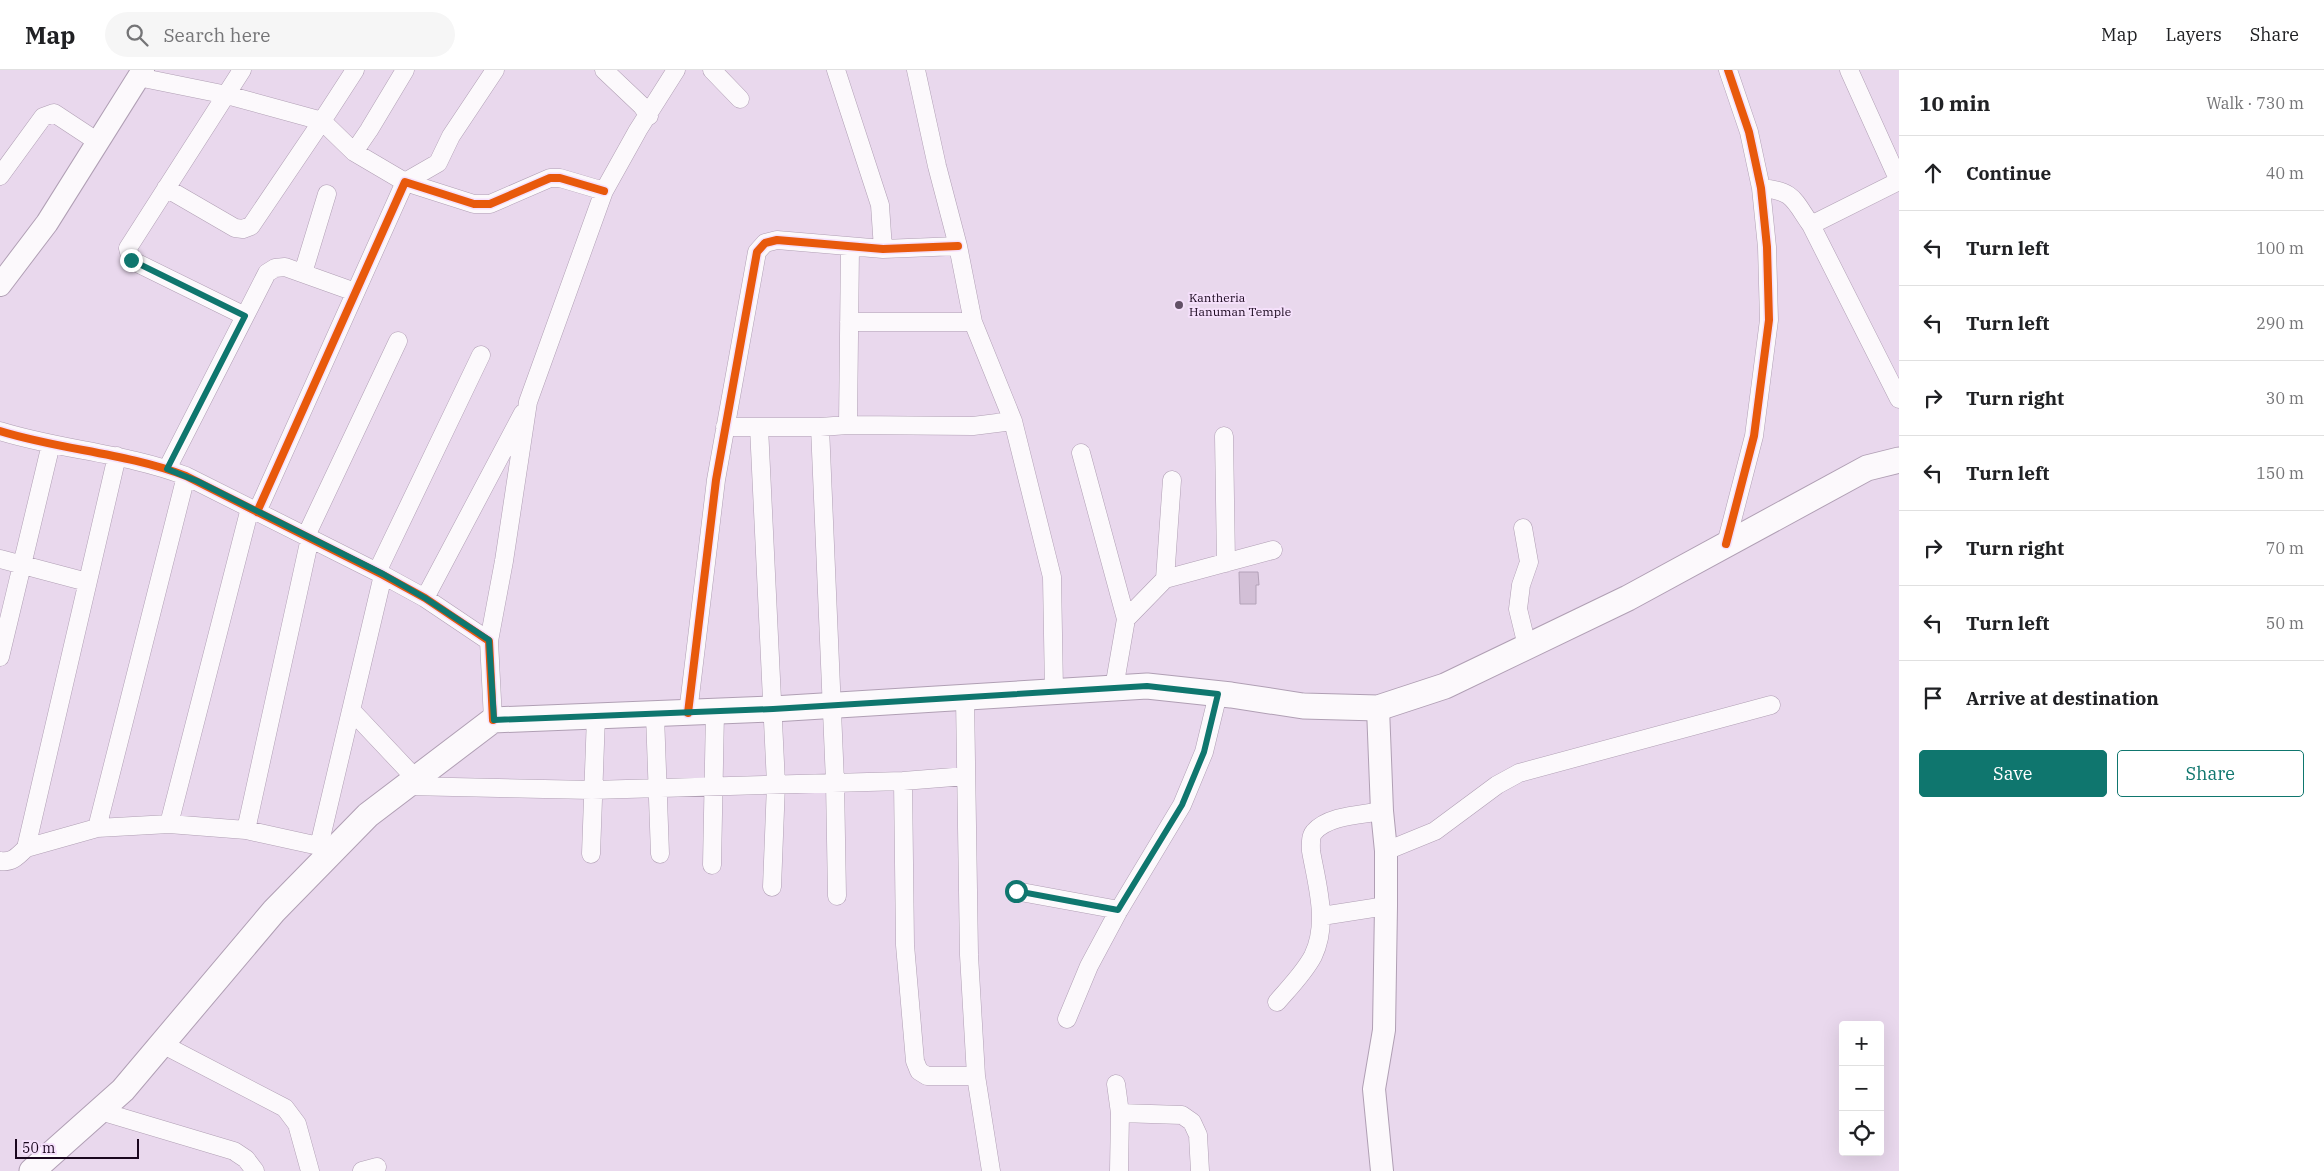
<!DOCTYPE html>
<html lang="en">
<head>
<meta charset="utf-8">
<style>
	:root { --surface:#fff; --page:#f6f6f6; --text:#202124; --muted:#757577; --line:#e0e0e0; --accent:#0f766e }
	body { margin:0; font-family:"IBM Plex Serif",serif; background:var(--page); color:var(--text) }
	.controls { position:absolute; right:15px; bottom:15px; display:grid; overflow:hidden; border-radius:5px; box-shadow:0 5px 20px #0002 }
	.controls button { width:45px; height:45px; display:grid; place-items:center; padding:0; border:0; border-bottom:1px solid var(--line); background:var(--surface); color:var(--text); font:25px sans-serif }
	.scale { position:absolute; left:15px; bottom:12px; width:124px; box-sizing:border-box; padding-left:5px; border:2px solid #1a071e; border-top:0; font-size:14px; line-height:18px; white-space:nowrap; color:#1a071e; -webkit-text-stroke:4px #f5e0fb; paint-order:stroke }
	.stop { position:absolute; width:15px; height:15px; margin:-11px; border:4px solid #0f766e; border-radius:50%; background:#fff }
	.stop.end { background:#0f766e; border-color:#fff; box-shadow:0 1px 5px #0008 }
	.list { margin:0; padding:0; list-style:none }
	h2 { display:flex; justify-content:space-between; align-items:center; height:65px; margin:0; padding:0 20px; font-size:21px }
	h2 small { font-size:16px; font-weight:400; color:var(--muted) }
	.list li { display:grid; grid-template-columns:32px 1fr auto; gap:15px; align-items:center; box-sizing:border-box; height:75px; padding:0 20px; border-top:1px solid var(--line) }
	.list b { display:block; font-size:19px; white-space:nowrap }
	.list em { font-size:16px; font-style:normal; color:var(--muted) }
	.actions { display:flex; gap:10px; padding:15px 20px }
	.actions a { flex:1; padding:11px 0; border:1px solid var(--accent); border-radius:5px; text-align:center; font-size:18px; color:var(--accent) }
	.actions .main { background:var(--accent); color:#fff }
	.icon { flex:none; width:28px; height:28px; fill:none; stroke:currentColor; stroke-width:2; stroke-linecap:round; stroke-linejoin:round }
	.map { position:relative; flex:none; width:1899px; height:1101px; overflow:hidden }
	header { display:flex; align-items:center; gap:30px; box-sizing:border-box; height:70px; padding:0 25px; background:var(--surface); border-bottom:1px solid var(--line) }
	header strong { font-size:24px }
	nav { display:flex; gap:28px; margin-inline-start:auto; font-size:18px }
	.search { width:350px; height:45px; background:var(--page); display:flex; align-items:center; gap:12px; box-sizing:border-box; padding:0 18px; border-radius:28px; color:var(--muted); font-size:19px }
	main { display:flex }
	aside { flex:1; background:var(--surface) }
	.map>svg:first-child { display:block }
</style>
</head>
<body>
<header>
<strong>Map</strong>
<div class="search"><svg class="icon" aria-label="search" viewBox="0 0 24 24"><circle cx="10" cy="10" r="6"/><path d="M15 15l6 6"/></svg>Search here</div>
<nav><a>Map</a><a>Layers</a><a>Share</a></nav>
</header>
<main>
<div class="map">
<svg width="1899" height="1101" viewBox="0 0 1899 1101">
	<rect width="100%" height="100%" fill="#e9d8ed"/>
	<path fill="#d2bfd6" stroke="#b3a2b8" d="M1239 502H1258L1259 515H1256V534H1240Z"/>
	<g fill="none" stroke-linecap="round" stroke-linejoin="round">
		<g stroke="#b09fb4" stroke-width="19">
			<path id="minor" d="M242 0 128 178 131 190 245 246
				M604 0 642 36 649 46
				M712 0 740 29
				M836 0 880 135 883 179
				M916 0 937 96 958 176 973 252 1013 351 1052 507 1054 621
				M1849 0 1899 111
				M138 7 227 25 322 51 355 0
				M354 82 369 60 405 0
				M0 106 43 47 54 43 98 72
				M166 118 235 158 243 159 251 156 322 51 354 82 405 112 438 93 451 66 495 0
				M1761 118C1794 121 1793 129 1811 155L1899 111
				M1811 155 1899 329
				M303 203 327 124
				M849 252H973
				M848 355 850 177
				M725 357H820L848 355 973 356 1013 351
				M759 357 776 714 772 817
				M820 357 835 712 837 826
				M0 361C61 380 126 383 186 406L383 505 425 528 489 571 493 650
				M1224 366 1226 493
				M1081 383 1126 549 1114 618
				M167 399 267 203 275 198 285 197 355 222
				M257 442 405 112 474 134H490L550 108H560L604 121
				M1523 458 1529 492 1521 515 1518 539 1527 576
				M306 466 398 271
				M1726 474 1754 366 1769 250 1767 177 1761 118 1749 62 1728 0
				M0 489 87 512
				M377 502 481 285
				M1165 509 1172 410
				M425 528 523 343
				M1126 549 1165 509 1273 480
				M489 571 504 491 528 332 604 121 638 60 676 0
				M0 587 51 374
				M965 628 969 885 976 1006 991 1101
				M351 640 416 709
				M688 643 716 410 757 182 765 173 777 170 883 179 958 176
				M655 645 660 784
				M903 711 905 875 915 991 919 1001 927 1006H976
				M407 716 592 720 903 711 966 706
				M169 754 250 438
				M97 758 186 406
				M246 760 310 468
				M26 778 97 758 169 754 246 760 319 776
				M330 781 319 776 383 505
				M1386 781 1435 761 1497 715 1519 703 1771 635
				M591 784 596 646
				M0 791C12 793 18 786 26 778L117 386
				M712 795 715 642
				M1016 821 1119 840
				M1322 846 1386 836
				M1277 932C1289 918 1304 903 1313 886 1329 853 1317 815 1311 781 1311 774 1310 767 1314 762 1329 745 1362 745 1382 741
				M1067 949 1089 896 1119 840 1182 735 1204 682 1218 624
				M162 974 285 1038 297 1054 310 1101
				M1116 1014 1120 1043 1119 1101
				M100 1041 234 1081 246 1089 255 1101
				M1120 1043 1182 1045 1192 1052 1198 1065 1200 1101
				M362 1101 377 1097"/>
		</g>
		<g stroke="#b09fb4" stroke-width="24">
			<path id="tertiary" d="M0 215 47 153 143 0
				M1378 638 1382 741 1386 781V836L1384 960 1374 1019 1382 1101"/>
		</g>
		<g stroke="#b09fb4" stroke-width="27">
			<path id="secondary" d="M32 1101 123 1020 274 841 368 745 493 650 773 639 1147 616 1231 625 1303 636 1378 638 1445 616 1628 528 1867 398 1899 390"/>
		</g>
		<use href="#minor" stroke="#fcf9fc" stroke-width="18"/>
		<use href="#tertiary" stroke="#fcf9fc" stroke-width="22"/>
		<use href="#secondary" stroke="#fcf9fc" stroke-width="25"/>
		<g stroke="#f5e0fb" stroke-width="11">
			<path id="cycleway" d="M0 361C61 380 126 383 186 406L383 505 425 528 489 571 493 650
				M257 442 405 112 474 134H490L550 108H560L604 121
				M1726 474 1754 366 1769 250 1767 177 1761 118 1749 62 1728 0
				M688 643 716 410 757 182 765 173 777 170 883 179 958 176"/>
		</g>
		<use href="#cycleway" stroke="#e8590c" stroke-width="8"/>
	</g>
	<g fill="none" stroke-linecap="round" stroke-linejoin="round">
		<path stroke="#0f766e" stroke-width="6" d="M131 190 245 246 167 399 197 411 383 504 425 528 489 570 494 650 773 639 1147 616 1218 624 1204 682 1182 735 1118 840 1016 821"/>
	</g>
	<circle fill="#625066" stroke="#f5e0fb" stroke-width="2" cx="1179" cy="235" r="5"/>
	<g text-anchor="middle" stroke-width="4" stroke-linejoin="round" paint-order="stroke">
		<g font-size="12" fill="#1a071e" stroke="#f5e0fb" text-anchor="start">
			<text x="1189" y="232">Kantheria<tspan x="1189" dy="14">Hanuman Temple</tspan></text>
		</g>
	</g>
</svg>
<div class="controls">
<button>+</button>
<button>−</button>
<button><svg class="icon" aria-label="locate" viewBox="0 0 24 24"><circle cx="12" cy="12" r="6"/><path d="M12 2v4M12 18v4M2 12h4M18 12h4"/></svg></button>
</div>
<div class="scale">50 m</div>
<div class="stop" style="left:1016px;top:821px"></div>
<div class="stop end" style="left:131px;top:190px"></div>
</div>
<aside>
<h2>10 min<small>Walk · 730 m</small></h2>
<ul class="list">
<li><svg class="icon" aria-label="ahead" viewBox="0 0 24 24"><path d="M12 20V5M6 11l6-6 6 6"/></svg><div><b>Continue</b></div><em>40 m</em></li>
<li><svg class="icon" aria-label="left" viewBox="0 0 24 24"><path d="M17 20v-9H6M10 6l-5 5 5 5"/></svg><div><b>Turn left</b></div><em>100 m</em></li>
<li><svg class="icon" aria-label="left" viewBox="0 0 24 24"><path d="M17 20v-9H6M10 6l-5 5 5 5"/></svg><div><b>Turn left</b></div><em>290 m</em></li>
<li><svg class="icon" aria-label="right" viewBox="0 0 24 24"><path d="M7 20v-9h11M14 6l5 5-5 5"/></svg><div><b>Turn right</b></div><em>30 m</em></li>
<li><svg class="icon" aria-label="left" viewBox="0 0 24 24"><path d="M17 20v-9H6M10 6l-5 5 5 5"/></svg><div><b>Turn left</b></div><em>150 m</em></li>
<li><svg class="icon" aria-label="right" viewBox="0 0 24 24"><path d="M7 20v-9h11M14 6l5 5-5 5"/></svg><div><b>Turn right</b></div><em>70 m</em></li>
<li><svg class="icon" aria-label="left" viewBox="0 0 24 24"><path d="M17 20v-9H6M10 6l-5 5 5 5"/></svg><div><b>Turn left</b></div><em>50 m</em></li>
<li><svg class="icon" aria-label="arrive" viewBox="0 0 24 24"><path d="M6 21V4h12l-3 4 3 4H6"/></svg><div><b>Arrive at destination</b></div></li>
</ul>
<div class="actions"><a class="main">Save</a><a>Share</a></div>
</aside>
</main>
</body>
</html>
